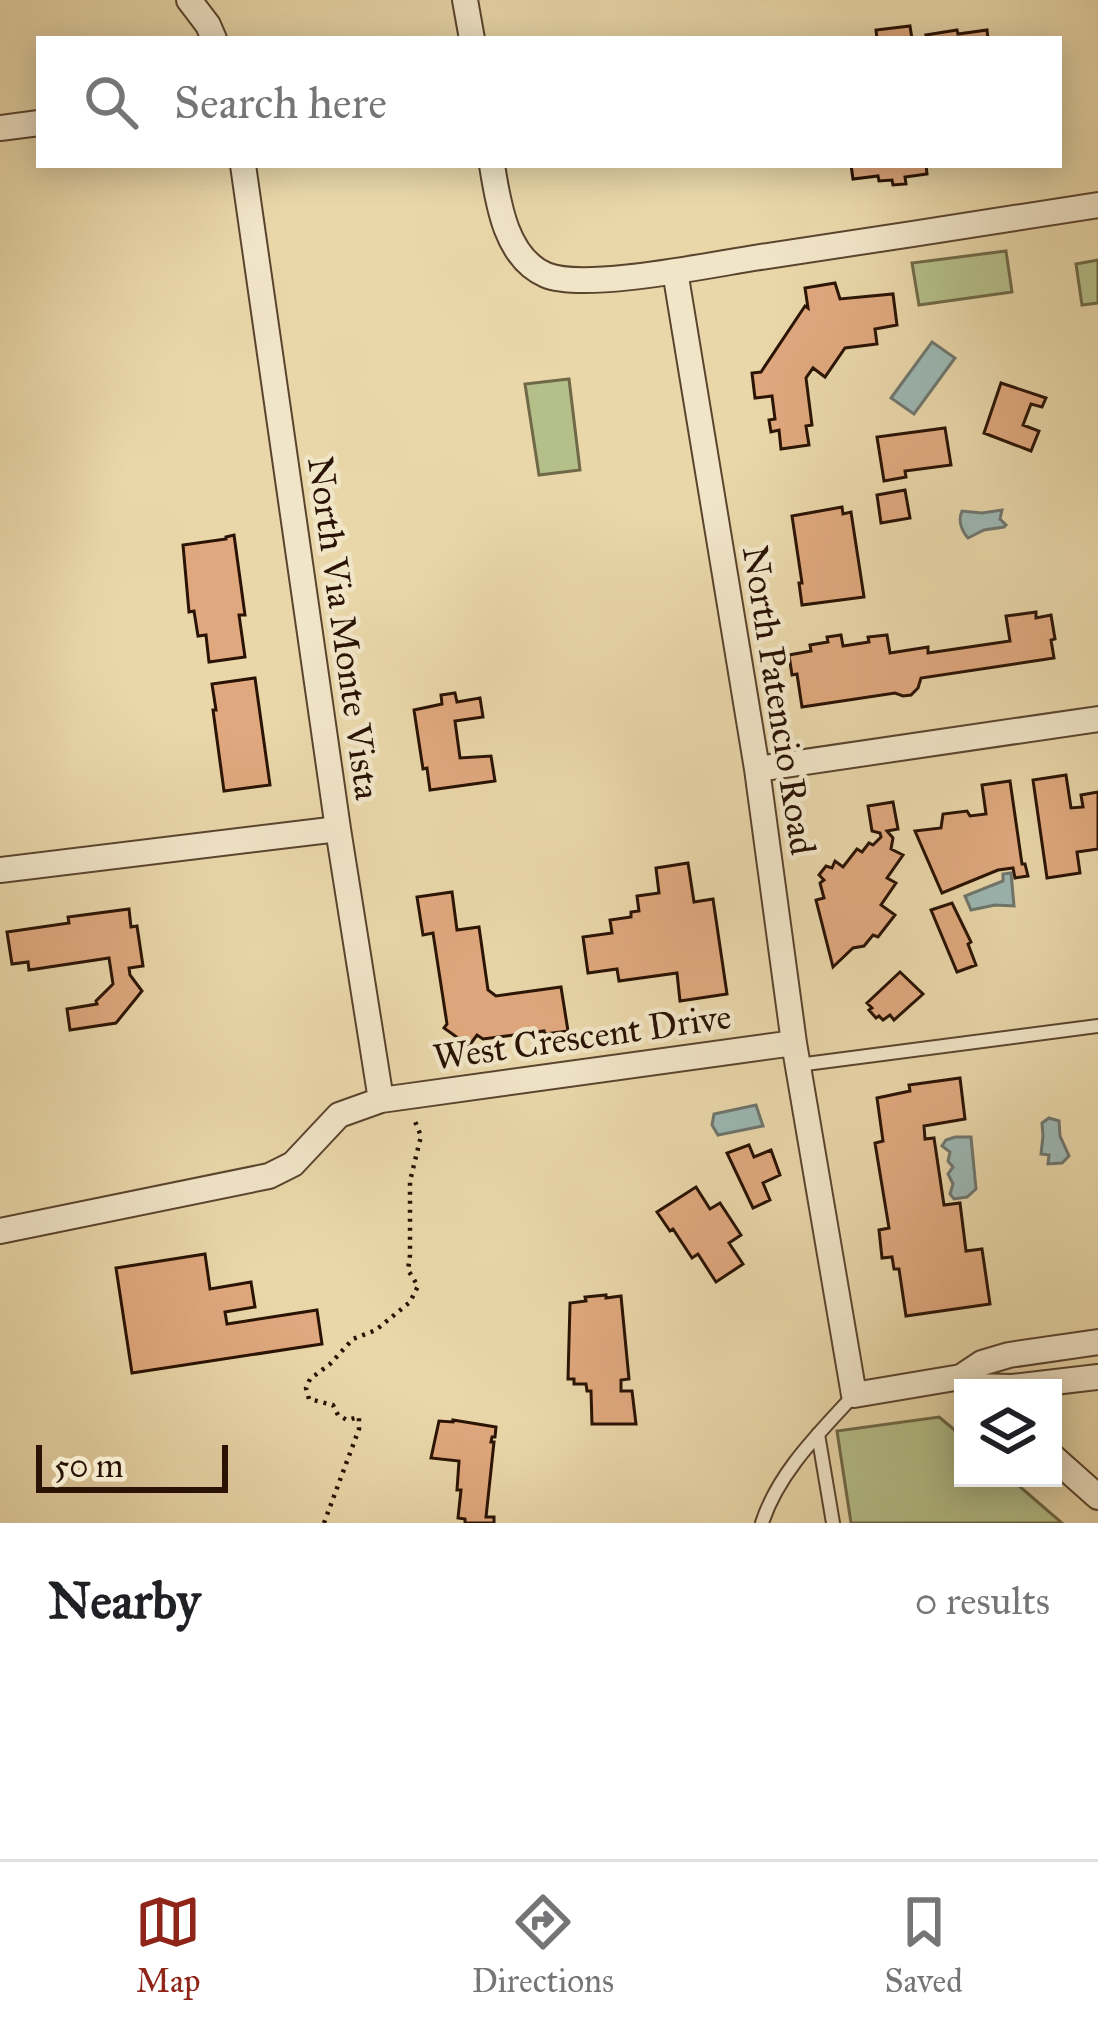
<!DOCTYPE html>
<html lang="en">
<head>
<meta charset="utf-8">
<style>
	:root { --surface:#fff; --page:#f6f6f6; --text:#202124; --muted:#757577; --line:#e0e0e0; --accent:#8f2418 }
	body { margin:0; font-family:"IM FELL Great Primer",serif; background:var(--page); color:var(--text) }
	.controls { position:absolute; right:36px; bottom:36px; display:grid; overflow:hidden; border-radius:0px; box-shadow:0 6px 30px #0003 }
	.controls button { width:108px; height:108px; display:grid; place-items:center; padding:0; border:0; border-bottom:3px solid var(--line); background:var(--surface); color:var(--text); font:60px sans-serif }
	.scale { position:absolute; left:36px; bottom:30px; width:192px; box-sizing:border-box; padding-left:12px; border:6px solid #2a1304; border-top:0; font-size:33px; line-height:42px; white-space:nowrap; color:#2a1304; -webkit-text-stroke:9px #f1e5c8; paint-order:stroke }
	.list { margin:0; padding:0; list-style:none }
	h2 { display:flex; justify-content:space-between; align-items:center; height:156px; margin:0; padding:0 48px; font-size:51px }
	h2 small { font-size:39px; font-weight:400; color:var(--muted) }
	.icon { flex:none; width:66px; height:66px; fill:none; stroke:currentColor; stroke-width:2; stroke-linecap:round; stroke-linejoin:round }
	.map { position:relative; flex:none; width:1098px; height:1523px; overflow:hidden }
	.search { position:absolute; background:var(--surface); box-shadow:0 6px 30px #0003; left:36px; right:36px; top:36px; height:132px; display:flex; align-items:center; gap:30px; box-sizing:border-box; padding:0 42px; border-radius:0px; color:var(--muted); font-size:45px }
	.sheet { height:336px; background:var(--surface) }
	nav { display:flex; justify-content:space-around; align-items:center; box-sizing:border-box; height:168px; border-top:3px solid var(--line); background:var(--surface); font-size:33px; color:var(--muted) }
	nav a { display:grid; justify-items:center; gap:6px }
	nav .on { color:var(--accent) }
	.map>svg:first-child { display:block }
</style>
</head>
<body>
<div class="map">
<svg width="1098" height="1523" viewBox="0 0 1098 1523">
	<rect width="100%" height="100%" fill="#e9d7aa"/>
	<filter id="stains"><feTurbulence type="fractalNoise" baseFrequency=".00167" numOctaves="4"/><feColorMatrix values="0 0 0 0 .2 0 0 0 0 .09 0 0 0 0 .02 0 0 0 .5 -.17"/></filter>
	<radialGradient id="worn" r=".72"><stop offset=".6" stop-color="#630" stop-opacity="0"/><stop offset="1" stop-color="#630" stop-opacity=".3"/></radialGradient>
	<path fill="#b4bf8a" stroke="#6f6947" stroke-width="3" d="M1006 251 1012 292 919 305 912 263Z
		M1098 260V303L1082 305 1076 264Z
		M569 379 580 470 539 475 525 384Z
		M939 1417 963 1437V1478H1010L1062 1523H851L837 1431Z"/>
	<path fill="#9bb7b3" stroke="#6e756d" stroke-width="3" d="M932 342 955 358 914 414 891 398Z
		M1002 510 1000 519 1006 525 1004 527 984 530 968 538C961 530 958 520 962 511L982 513Z
		M1011 873 1014 906 995 905 971 910 965 896 1003 881V874Z
		M756 1105 763 1126 718 1135 712 1125 714 1114Z
		M1049 1118 1059 1121 1060 1136 1069 1156 1062 1163 1048 1164 1049 1155 1041 1154 1043 1136 1042 1123Z
		M955 1137H971L976 1189 967 1197 954 1199 950 1194 953 1184 948 1174 953 1167 948 1161 950 1152 942 1146 946 1140Z"/>
	<path fill="#e0a87e" stroke="#2a1304" stroke-width="3" d="M910 26 912 39H877L876 30Z
		M957 30 958 34 987 30 988 39H919L927 38 926 35Z
		M851 165H926L927 174 905 177 906 184 893 185 892 180 879 181 878 176 853 179Z
		M835 283 840 299 893 294 897 325 875 329 877 344 845 348 825 377 813 368 806 378 812 425 806 426 809 445 781 449 779 430 771 432 769 420 775 419 772 396 755 398 752 373 761 372 805 306 808 308 805 288Z
		M1001 383 1046 398 1042 407 1031 404 1023 425 1039 431 1031 451 984 433Z
		M945 428 951 465 905 471 906 477 884 481 877 437Z
		M905 490 910 518 881 523 877 495Z
		M842 507 843 514 851 512 864 597 802 605 799 583H802L792 516Z
		M234 535 245 615H239L245 657 209 662 206 635 198 636 194 611 189 612 183 545 226 539V537Z
		M1036 612V618L1051 615 1055 639 1051 640 1054 658 921 678 918 688 911 695 903 696 895 693 802 707 797 674 792 675 789 655 811 651 810 645 828 642 827 637 841 635 843 646 869 642 868 637 887 635 890 653 928 647V653L1010 641 1006 616Z
		M255 678 270 785 224 791 213 710H216L212 684Z
		M455 693 457 702 480 698 483 717 455 721 460 758 491 756 495 781 430 790 427 768 423 769 414 710 442 704 441 695Z
		M1066 775 1071 808 1083 807 1081 795 1098 792V849L1077 852 1080 873 1047 878 1033 780Z
		M1010 781 1022 864H1025L1028 876 1015 878 1013 868 998 870 942 893 915 831 941 828 943 814 967 811 970 816 986 814 982 785Z
		M893 802 898 829 887 831 893 838 891 849 903 855 887 878 896 883 881 905 895 915 878 937 873 935 864 946 853 948 833 967 816 900 824 898 820 883 824 880 819 875 826 866 832 868 835 861 843 867 857 849 862 852 869 843 873 845 881 837 880 833 872 831 868 806Z
		M688 863 694 902 713 899 727 994 680 1001 677 973 619 981 617 969 588 973 583 937 612 933 610 920 631 917V912L639 911 637 896 659 893 656 868Z
		M452 892 457 930 479 927 488 990 496 996 561 987 568 1031 545 1034 544 1031 483 1039 477 1035 469 1046 444 1028 447 1024 433 933 423 935 417 897Z
		M952 903 971 942 968 944 976 965 957 972 931 910Z
		M129 909 131 927 137 926 143 966 129 968 130 975 142 991 116 1023 70 1030 67 1009 97 1004 96 1001 113 984 109 958 29 970 28 962 12 964 7 932 69 923 68 917Z
		M900 972 923 994 894 1020 890 1015 883 1020 879 1016 876 1018 869 1010 872 1008 867 1003Z
		M960 1078 965 1119 924 1126 925 1139 934 1138 944 1205 960 1203 966 1251 982 1249 990 1304 906 1316 899 1269H894L892 1257 882 1258 879 1230 889 1228 875 1143 883 1141 877 1098 910 1091 909 1085Z
		M749 1145 754 1157 771 1150 780 1175 763 1183 770 1200 753 1208 727 1153Z
		M696 1187 710 1209 720 1203 741 1235 729 1243 743 1264 716 1282 698 1254 692 1258 673 1229 670 1231 657 1212Z
		M205 1254 210 1289 251 1282 255 1307 225 1312 227 1324 317 1310 322 1344 132 1373 116 1268Z
		M606 1295V1298L621 1296 629 1379 621 1380V1391H632L636 1424H592L591 1391H587L586 1384H574V1379H568L570 1303 586 1301 585 1297Z
		M453 1420 496 1427 495 1437H492L491 1442H494L486 1517H494V1523H465V1519L458 1518 461 1490H457L459 1461 431 1458 439 1421 453 1422Z"/>
	<g fill="none" stroke-linecap="round" stroke-linejoin="round">
		<g stroke="#5a442e" stroke-width="16">
			<path id="service" d="M798 1065 1098 1026
				M818 1434 833 1523
				M762 1523C778 1473 819 1433 854 1395"/>
		</g>
		<g stroke="#5a442e" stroke-width="28">
			<path id="minor" d="M189 0 208 25 214 39
				M465 0 472 39
				M0 128 39 123
				M243 165 338 829 381 1100
				M492 165C498 203 506 258 546 275 584 291 709 265 754 258 869 241 983 223 1098 205
				M675 271 757 769 794 1043 854 1395 961 1377 982 1363 1009 1355 1098 1342
				M757 769 1098 719
				M0 870 338 829
				M0 1231 269 1176 293 1164 339 1115 381 1100 794 1043
				M971 1386 1012 1387 1098 1377
				M1053 1457 1098 1497"/>
		</g>
		<path stroke="#2a1304" stroke-width="4.5" stroke-dasharray="3 6" stroke-linecap="butt" d="M324 1523 359 1429V1417L347 1420 338 1415 333 1405 309 1399 306 1388 310 1379 330 1364 353 1339 376 1330 410 1302 418 1286 408 1270 410 1255V1181L421 1136 414 1119"/>
		<use href="#service" stroke="#f1e5c8" stroke-width="12"/>
		<use href="#minor" stroke="#f1e5c8" stroke-width="24"/>
	</g>
	<g text-anchor="middle" stroke-width="9" stroke-linejoin="round" paint-order="stroke">
		<g font-size="36" fill="#2a1304" stroke="#f1e5c8">
			<text transform="translate(345 628) rotate(82)" y="13">North Via Monte Vista</text>
			<text transform="translate(780 700) rotate(81)" y="13">North Patencio Road</text>
			<text transform="translate(582 1036) rotate(-8)" y="13">West Crescent Drive</text>
		</g>
	</g>
	<rect width="100%" height="100%" filter="url(#stains)"/>
	<rect width="100%" height="100%" fill="url(#worn)"/>
</svg>
<div class="controls">
<button><svg class="icon" aria-label="layers" viewBox="0 0 24 24"><path d="M12 4l9 5-9 5-9-5zM3 14l9 5 9-5"/></svg></button>
</div>
<div class="scale">50 m</div>
<div class="search"><svg class="icon" aria-label="search" viewBox="0 0 24 24"><circle cx="10" cy="10" r="6"/><path d="M15 15l6 6"/></svg>Search here</div>
</div>
<section class="sheet">
<h2>Nearby<small>0 results</small></h2>
<ul class="list">
</ul>
</section>
<nav>
<a class="on"><svg class="icon" aria-label="map" viewBox="0 0 24 24"><path d="M3 6l6-2 6 2 6-2v14l-6 2-6-2-6 2zM9 4v14M15 6v14"/></svg>Map</a>
<a><svg class="icon" aria-label="directions" viewBox="0 0 24 24"><path d="M12 3l9 9-9 9-9-9zM9 14v-3h6M13 9l2 2-2 2"/></svg>Directions</a>
<a><svg class="icon" aria-label="saved" viewBox="0 0 24 24"><path d="M7 4h10v16l-5-4-5 4z"/></svg>Saved</a>
</nav>
</body>
</html>
